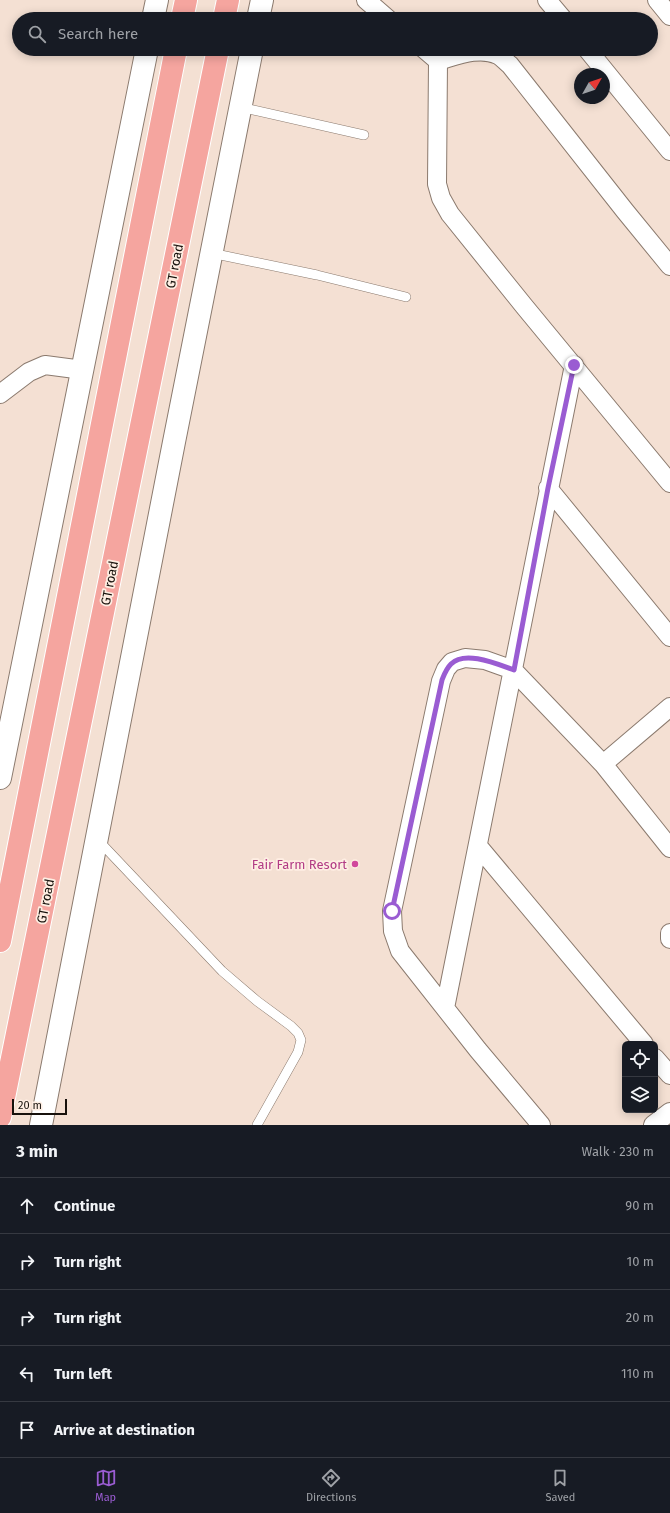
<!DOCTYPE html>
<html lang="en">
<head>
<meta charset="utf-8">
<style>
	:root { --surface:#171b24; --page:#20242c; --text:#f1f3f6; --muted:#9ea1a6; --line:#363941; --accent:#9a5cd2 }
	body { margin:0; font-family:"Fira Sans",sans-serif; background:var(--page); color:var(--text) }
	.controls { position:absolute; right:12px; bottom:12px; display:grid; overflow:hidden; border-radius:6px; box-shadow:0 2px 10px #0003 }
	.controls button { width:36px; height:36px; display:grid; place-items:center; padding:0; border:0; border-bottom:1px solid var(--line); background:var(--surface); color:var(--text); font:20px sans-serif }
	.compass { position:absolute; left:574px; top:68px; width:36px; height:36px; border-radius:50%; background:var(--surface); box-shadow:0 2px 10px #0003; rotate:50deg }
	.scale { position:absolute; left:12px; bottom:10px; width:55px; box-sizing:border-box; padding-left:4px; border:2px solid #17110c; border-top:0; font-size:11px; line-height:14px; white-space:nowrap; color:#17110c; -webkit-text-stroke:3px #feeee3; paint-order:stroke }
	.stop { position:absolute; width:12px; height:12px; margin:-9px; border:3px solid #9a5cd2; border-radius:50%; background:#fff }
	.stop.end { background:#9a5cd2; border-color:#fff; box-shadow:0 1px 4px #0008 }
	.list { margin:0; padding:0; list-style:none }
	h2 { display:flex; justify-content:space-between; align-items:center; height:52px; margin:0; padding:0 16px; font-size:17px }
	h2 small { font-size:13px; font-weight:400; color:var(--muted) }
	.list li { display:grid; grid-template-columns:26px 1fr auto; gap:12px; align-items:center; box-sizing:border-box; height:56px; padding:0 16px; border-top:1px solid var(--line) }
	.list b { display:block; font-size:15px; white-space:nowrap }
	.list em { font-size:13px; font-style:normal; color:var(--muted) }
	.icon { flex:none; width:22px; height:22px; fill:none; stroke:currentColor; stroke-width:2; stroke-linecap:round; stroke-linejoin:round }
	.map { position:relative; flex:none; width:670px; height:1125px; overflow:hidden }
	.search { position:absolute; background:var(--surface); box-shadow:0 2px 10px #0003; left:12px; right:12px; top:12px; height:44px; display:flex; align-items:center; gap:10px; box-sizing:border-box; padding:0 14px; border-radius:22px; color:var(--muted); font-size:15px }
	.sheet { height:332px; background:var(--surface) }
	nav { display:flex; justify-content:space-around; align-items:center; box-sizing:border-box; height:56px; border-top:1px solid var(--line); background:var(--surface); font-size:11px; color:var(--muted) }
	nav a { display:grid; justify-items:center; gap:2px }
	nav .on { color:var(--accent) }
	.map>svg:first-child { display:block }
</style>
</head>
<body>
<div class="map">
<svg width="670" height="1125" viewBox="0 0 670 1125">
	<rect width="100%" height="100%" fill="#f4e0d3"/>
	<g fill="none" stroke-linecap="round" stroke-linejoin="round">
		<g stroke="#8b7a6e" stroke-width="10">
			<path id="lane" d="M240 107 364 135
				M211 253 317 275 406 297
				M98 840 222 971 257 1001 291 1026 298 1033 301 1040 298 1052 257 1125"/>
		</g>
		<g stroke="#8b7a6e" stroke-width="20">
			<path id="street" d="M366 0 388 19
				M547 0 563 19
				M657 0 670 16
				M424 49 438 61 437 184 441 198 450 214 524 306 670 483
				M587 49 670 151
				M438 61C456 56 479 46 498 55 502 57 506 62 510 65L625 211 670 266
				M0 394 29 372 45 365 83 370
				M548 488 670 637
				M603 764 670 707
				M478 846 644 1044
				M670 933V939
				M445 1008 574 365
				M655 1058 670 1075
				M541 1125 478 1050 400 951 393 931 392 911 441 681 446 669 452 662 465 658 485 660 513 670 603 764 670 848
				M653 1125 670 1112"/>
		</g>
		<g stroke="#8b7a6e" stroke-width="24">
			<path id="secondary" d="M153 19 157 0
				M258 19 262 0
				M0 778 147 49
				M41 1125 174 442 252 49"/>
		</g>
		<g stroke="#fff" stroke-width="24">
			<path id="highway" d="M182 19 186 0
				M224 19 228 0
				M0 941 176 49
				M0 1117 218 49"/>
		</g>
		<use href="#lane" stroke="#fff" stroke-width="9"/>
		<use href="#street" stroke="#fff" stroke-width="18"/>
		<use href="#secondary" stroke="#fff" stroke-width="22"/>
		<use href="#highway" stroke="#f5a59f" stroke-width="22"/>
	</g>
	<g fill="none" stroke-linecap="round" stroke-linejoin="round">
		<path stroke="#9a5cd2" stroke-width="5" d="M392 911 442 680C444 675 446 669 451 664 465 650 497 664 514 670L548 488 574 365"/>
	</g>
	<circle fill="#d1479c" stroke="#feeee3" stroke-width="1.5" cx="355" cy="864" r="4"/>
	<g text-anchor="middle" stroke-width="3.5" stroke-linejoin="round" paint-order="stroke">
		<g font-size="13" fill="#17110c" stroke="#feeee3">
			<text transform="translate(174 266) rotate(-79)" y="5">GT road</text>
			<text transform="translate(109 583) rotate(-79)" y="5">GT road</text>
			<text transform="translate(45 901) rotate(-79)" y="5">GT road</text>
		</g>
		<g font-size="13" fill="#b23c85" stroke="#feeee3" text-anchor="end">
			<text x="347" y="869">Fair Farm Resort</text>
		</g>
	</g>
</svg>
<div class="controls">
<button><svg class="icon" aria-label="locate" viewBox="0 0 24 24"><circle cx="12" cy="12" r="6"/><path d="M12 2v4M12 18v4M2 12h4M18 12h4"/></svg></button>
<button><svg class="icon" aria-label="layers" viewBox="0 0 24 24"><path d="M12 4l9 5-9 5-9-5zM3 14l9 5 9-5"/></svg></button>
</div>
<svg class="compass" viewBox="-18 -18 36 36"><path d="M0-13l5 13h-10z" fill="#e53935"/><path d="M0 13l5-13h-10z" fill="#9ea1a6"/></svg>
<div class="scale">20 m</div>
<div class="stop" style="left:392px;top:911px"></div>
<div class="stop end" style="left:574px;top:365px"></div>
<div class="search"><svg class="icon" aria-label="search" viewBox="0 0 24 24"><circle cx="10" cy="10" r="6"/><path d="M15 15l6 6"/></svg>Search here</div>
</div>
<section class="sheet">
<h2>3 min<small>Walk · 230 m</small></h2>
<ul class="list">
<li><svg class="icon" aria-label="ahead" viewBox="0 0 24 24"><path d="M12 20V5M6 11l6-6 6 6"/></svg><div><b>Continue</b></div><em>90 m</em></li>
<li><svg class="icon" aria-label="right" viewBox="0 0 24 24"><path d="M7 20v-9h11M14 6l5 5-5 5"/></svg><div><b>Turn right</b></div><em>10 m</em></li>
<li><svg class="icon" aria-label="right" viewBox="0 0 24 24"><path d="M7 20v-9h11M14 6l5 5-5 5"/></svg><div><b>Turn right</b></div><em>20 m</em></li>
<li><svg class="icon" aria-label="left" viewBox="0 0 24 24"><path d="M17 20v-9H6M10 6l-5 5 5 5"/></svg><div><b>Turn left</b></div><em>110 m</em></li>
<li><svg class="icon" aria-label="arrive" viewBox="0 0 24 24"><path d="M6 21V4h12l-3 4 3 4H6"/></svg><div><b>Arrive at destination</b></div></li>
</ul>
</section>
<nav>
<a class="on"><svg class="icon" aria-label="map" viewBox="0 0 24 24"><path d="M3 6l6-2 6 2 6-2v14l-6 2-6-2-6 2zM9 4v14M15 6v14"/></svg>Map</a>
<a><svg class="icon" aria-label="directions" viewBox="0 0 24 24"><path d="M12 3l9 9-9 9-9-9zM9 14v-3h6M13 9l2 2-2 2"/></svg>Directions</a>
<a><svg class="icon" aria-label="saved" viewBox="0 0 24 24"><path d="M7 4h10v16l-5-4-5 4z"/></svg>Saved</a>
</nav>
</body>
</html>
